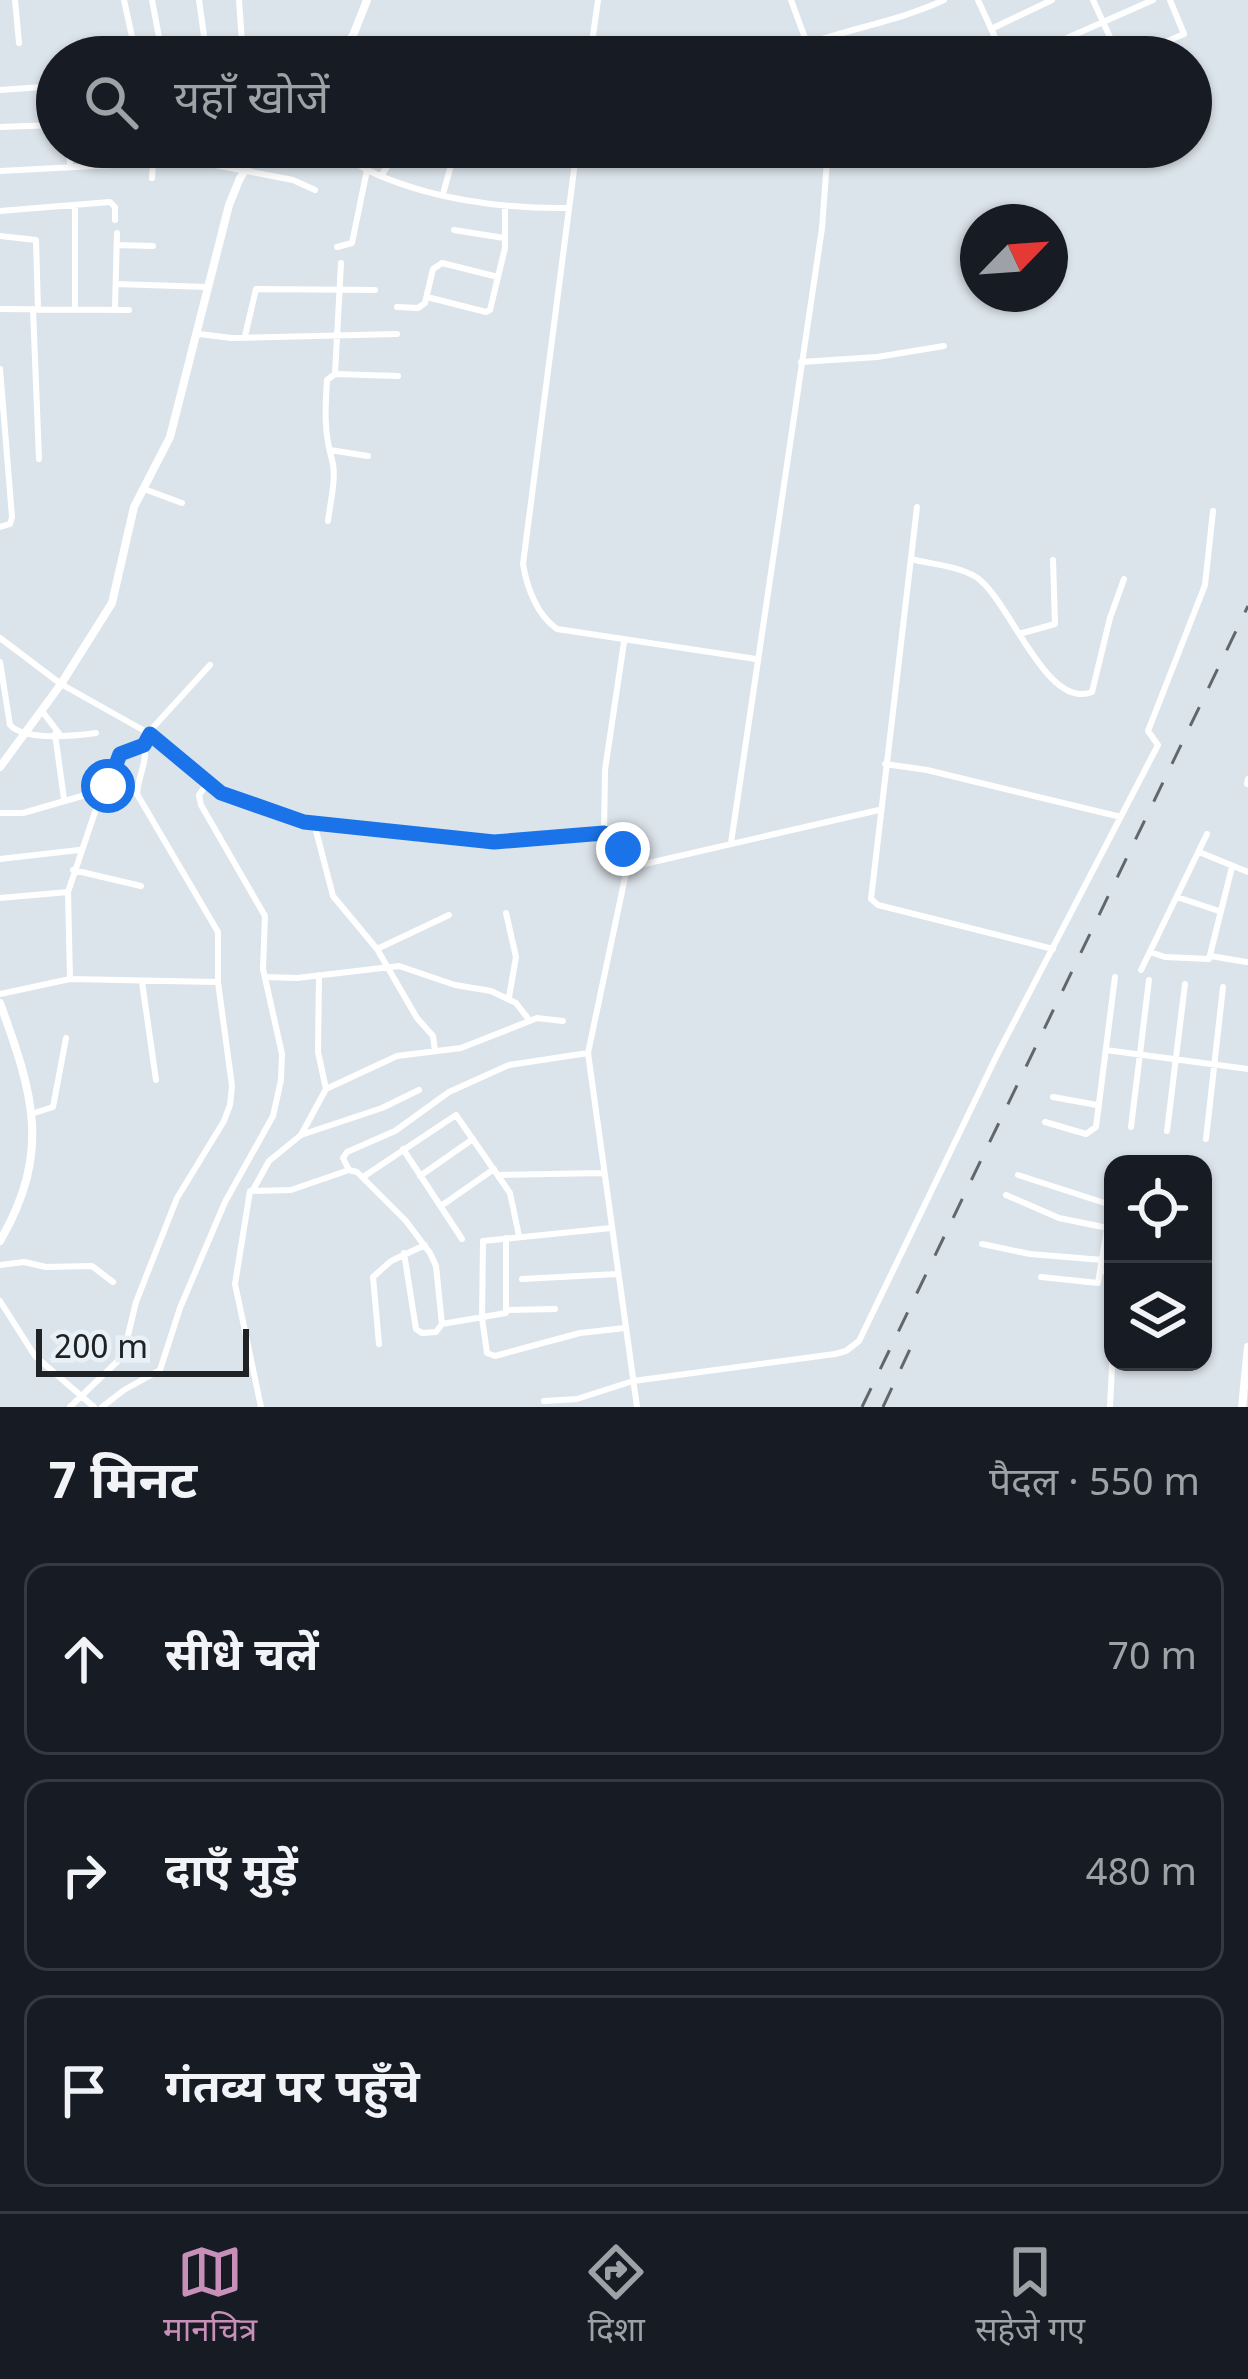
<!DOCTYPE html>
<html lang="hi">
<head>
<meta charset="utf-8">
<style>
	:root { --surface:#171b24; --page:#20242c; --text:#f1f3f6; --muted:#9ea1a6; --line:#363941; --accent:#c890b9 }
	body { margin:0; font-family:Georgia,"Noto Sans Devanagari",serif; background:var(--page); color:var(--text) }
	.controls { position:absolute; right:36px; bottom:36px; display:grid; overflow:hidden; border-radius:24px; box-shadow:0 3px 9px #0004 }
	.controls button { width:108px; height:108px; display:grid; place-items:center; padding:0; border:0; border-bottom:3px solid var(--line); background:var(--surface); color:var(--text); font:60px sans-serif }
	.compass { position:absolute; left:960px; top:204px; width:108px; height:108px; border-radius:50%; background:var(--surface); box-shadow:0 3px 9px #0004; rotate:65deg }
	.scale { position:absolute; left:36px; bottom:30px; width:213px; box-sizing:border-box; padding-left:12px; border:6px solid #202325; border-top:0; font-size:33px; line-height:42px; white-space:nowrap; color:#202325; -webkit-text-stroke:9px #e9f1f8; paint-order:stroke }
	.stop { position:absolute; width:36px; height:36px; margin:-27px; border:9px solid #1a73e8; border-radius:50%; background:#fff }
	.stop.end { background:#1a73e8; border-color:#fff; box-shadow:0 3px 12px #0008 }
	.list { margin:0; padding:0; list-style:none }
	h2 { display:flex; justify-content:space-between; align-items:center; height:156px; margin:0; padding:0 48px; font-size:51px }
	h2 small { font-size:39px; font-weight:400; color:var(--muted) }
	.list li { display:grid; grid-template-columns:78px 1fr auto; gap:36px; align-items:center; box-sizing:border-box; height:192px; margin:0 24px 24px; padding:0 24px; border:3px solid var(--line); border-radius:24px }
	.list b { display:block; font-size:45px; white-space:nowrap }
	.list em { font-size:39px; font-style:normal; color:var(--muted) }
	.icon { flex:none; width:66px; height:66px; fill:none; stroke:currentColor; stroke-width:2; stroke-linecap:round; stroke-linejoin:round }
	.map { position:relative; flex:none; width:1248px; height:1407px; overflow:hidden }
	.search { position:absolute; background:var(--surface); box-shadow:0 3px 9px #0004; left:36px; right:36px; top:36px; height:132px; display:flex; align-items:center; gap:30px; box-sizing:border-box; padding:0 42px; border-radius:66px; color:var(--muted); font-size:45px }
	.sheet { height:804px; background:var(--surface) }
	nav { display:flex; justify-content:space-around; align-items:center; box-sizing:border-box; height:168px; border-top:3px solid var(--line); background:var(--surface); font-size:33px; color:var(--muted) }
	nav a { display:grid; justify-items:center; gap:6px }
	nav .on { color:var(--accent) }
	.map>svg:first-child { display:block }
</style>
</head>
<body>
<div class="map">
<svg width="1248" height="1407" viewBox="0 0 1248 1407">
	<rect width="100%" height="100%" fill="#dce4eb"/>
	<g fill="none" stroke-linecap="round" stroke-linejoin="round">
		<path stroke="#fff" stroke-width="6" d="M15 0 19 43
			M124 0 136 55
			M152 0 162 53
			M199 0 207 57
			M791 0 812 57
			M978 0 1004 57
			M1093 0 1119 57
			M991 29 1052 0
			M807 44C853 28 901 20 944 0
			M346 47 369 57
			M126 57 242 42 239 0
			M590 57 598 0
			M1024 57 1153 0
			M1130 57 1184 34 1170 0
			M0 90 57 86
			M0 127 57 125
			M69 147 70 167
			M337 147C347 154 357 165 367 170 428 199 502 209 569 208
			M577 147 523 564C527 588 537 615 557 629L756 659
			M184 159 293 180 315 190
			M0 171 152 163
			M383 173 400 147
			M152 178 154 147
			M443 194 456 147
			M75 205V309
			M0 211 110 202 115 207V220
			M454 230 504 238
			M0 236 36 240 38 309
			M117 245 153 246
			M337 247 352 243 367 170
			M116 284 208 287
			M427 297 486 312 490 310 505 248V207
			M397 307 418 308 425 303 433 269 442 263 498 277
			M115 308 117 233
			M0 309 129 310
			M33 309 39 459
			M199 334 232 338 397 334
			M245 336 256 289 375 290
			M801 362 877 357 944 346
			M0 369 12 517 10 524 0 527
			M335 374 398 376
			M330 450 368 456
			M144 489 182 503
			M917 507 871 899 878 905 1053 949
			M328 521C330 504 337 476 332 460 324 432 325 410 327 380L335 374 341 263
			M911 559C931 564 958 566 976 577 1009 598 1046 711 1092 692L1110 618 1124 579
			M1019 634 1055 624 1053 560
			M0 638 61 684 150 734 221 793 304 822 494 842 604 833 617 840 627 868 588 1053 637 1407
			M0 662 10 725C25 741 74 736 96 733
			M42 711 61 736
			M148 733 210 665
			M55 734 64 799
			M885 764 927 770 1121 817
			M1247 784 1248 779
			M0 813H23L103 790 120 754 144 745
			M314 823 333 896 377 949 417 1018 433 1036 435 1051
			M604 833 605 770 624 642
			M731 843 822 228 828 147
			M1199 852 1248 872
			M0 859 79 850
			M627 868 879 810
			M73 870 141 886
			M1177 897 1219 911
			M0 898 68 892
			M506 913 516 957 509 997
			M377 949 449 915
			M1150 952 1165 957 1209 959 1232 867
			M1211 956 1246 962
			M1141 970 1207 834
			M319 975 318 1052 326 1089
			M265 977 297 978 399 966 455 985 491 991 516 1003 530 1021
			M70 979 68 892 96 809 95 765
			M142 982 156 1080
			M0 994 70 979 217 982
			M1106 1050 1248 1069
			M1053 1097 1097 1105
			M34 1113 53 1107 66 1038
			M1045 1122 1086 1134 1096 1127 1115 977
			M1131 1127 1149 980
			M1167 1131 1185 984
			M301 1135 382 1108 419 1090
			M1206 1139 1223 987
			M403 1149 462 1239
			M348 1168 343 1158 347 1152 395 1131 449 1092 509 1065 588 1053
			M498 1175 602 1173
			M1018 1175 1111 1205 1098 1283 1041 1277
			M420 1176 473 1139
			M363 1177 456 1115 510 1193 519 1236
			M253 1190 269 1161 301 1135 326 1089 397 1056 461 1048 537 1018 563 1021
			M1006 1195 1059 1218 1108 1228
			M441 1206 494 1169
			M611 1228 483 1241 482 1318 487 1353 495 1356 580 1333 625 1328
			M982 1244 1030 1254 1103 1260
			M0 1265 24 1262 46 1267 92 1266 113 1282
			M1101 1271 1113 1272
			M522 1279 617 1274
			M0 1301 35 1356 94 1407
			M506 1310 555 1309
			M442 1324 506 1313V1238
			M379 1344 373 1277 391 1261 425 1245
			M544 1401 577 1399 633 1381 835 1354 846 1351 859 1341 997 1055 1158 745 1148 731 1205 585 1213 511
			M70 1407 123 1356 136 1302 177 1198 224 1121 230 1105 232 1086 218 982V932L137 794C138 776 148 762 144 745L150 734
			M102 1407 124 1390 160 1370 180 1308 225 1202 273 1116 281 1080 282 1054 263 969 265 916 201 805 199 795 208 782
			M261 1407 235 1284 250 1191 291 1190 349 1170 357 1172 406 1221 430 1253 436 1266 442 1324 436 1332 422 1333 416 1329 404 1253
			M1110 1407 1113 1346"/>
		<path stroke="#fff" stroke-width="8" d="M339 57 354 33 367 0
			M0 767 61 684 112 603 134 507 170 437 229 205 240 178 261 147
			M0 1003C33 1094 52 1151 0 1241"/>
		<path stroke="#fff" stroke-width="8" d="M1242 1407 1248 1347"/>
		<path stroke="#62676b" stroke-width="3" stroke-dasharray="21 21" stroke-linecap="butt" d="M862 1407 1248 606
			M883 1407 911 1347"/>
	</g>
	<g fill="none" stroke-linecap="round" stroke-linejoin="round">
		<path stroke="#1a73e8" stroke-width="15" d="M108 786 120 754 144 745 150 734 221 793 304 822 494 842 604 833 623 849"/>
	</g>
</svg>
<div class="controls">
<button><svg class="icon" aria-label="locate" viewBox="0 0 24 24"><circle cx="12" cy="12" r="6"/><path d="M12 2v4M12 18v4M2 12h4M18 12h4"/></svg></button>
<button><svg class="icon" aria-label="layers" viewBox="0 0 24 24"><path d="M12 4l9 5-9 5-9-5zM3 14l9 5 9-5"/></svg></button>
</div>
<svg class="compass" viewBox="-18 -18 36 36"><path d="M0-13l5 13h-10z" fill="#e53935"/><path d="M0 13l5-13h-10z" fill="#9ea1a6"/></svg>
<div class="scale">200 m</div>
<div class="stop" style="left:108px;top:786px"></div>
<div class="stop end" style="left:623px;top:849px"></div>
<div class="search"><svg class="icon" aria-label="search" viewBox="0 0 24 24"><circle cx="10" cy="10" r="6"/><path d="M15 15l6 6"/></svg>यहाँ खोजें</div>
</div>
<section class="sheet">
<h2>7 मिनट<small>पैदल · 550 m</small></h2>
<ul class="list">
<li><svg class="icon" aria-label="ahead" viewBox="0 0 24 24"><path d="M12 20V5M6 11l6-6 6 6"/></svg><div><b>सीधे चलें</b></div><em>70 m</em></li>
<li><svg class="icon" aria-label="right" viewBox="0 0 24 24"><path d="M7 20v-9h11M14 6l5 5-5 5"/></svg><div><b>दाएँ मुड़ें</b></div><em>480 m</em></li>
<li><svg class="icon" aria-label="arrive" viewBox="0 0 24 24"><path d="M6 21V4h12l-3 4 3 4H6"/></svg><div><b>गंतव्य पर पहुँचे</b></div></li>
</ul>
</section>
<nav>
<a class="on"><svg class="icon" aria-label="map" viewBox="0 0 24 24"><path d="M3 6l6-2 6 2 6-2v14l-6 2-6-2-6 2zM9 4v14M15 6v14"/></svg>मानचित्र</a>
<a><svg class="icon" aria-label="directions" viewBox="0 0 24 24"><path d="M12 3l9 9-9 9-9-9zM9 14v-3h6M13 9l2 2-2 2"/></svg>दिशा</a>
<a><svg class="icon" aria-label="saved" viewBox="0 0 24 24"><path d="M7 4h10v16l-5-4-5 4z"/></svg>सहेजे गए</a>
</nav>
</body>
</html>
